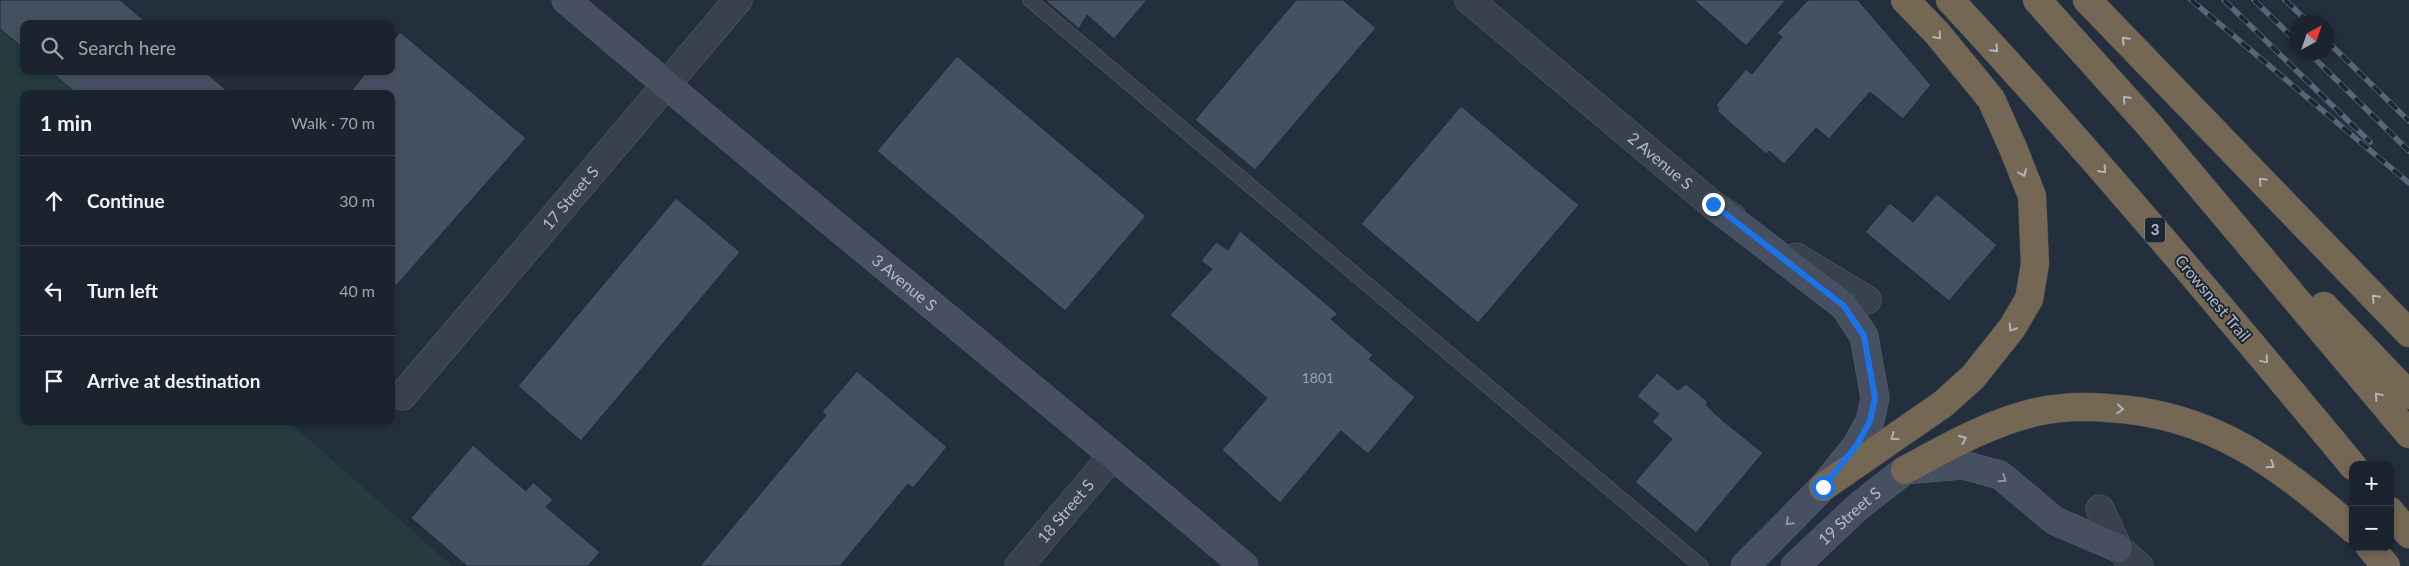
<!DOCTYPE html>
<html lang="en">
<head>
<meta charset="utf-8">
<style>
	:root { --surface:#1b232e; --page:#282f3a; --text:#f1f3f6; --muted:#a0a4aa; --line:#39404a }
	body { margin:0; font-family:Lato,sans-serif; background:var(--page); color:var(--text) }
	.controls { position:absolute; right:15px; bottom:15px; display:grid; overflow:hidden; border-radius:10px; box-shadow:0 2px 8px #0003 }
	.controls button { width:45px; height:45px; display:grid; place-items:center; padding:0; border:0; border-bottom:1px solid var(--line); background:var(--surface); color:var(--text); font:25px sans-serif }
	.compass { position:absolute; left:2289px; top:15px; width:45px; height:45px; border-radius:50%; background:var(--surface); box-shadow:0 2px 8px #0003; rotate:40deg }
	.stop { position:absolute; width:15px; height:15px; margin:-11px; border:4px solid #1a73e8; border-radius:50%; background:#fff }
	.stop.end { background:#1a73e8; border-color:#fff; box-shadow:0 1px 5px #0008 }
	.list { margin:0; padding:0; list-style:none }
	h2 { display:flex; justify-content:space-between; align-items:center; height:65px; margin:0; padding:0 20px; font-size:21px }
	h2 small { font-size:16px; font-weight:400; color:var(--muted) }
	.list li { display:grid; grid-template-columns:32px 1fr auto; gap:15px; align-items:center; box-sizing:border-box; height:90px; padding:0 20px; border-top:1px solid var(--line) }
	.list b { display:block; font-size:19px; white-space:nowrap }
	.list em { font-size:16px; font-style:normal; color:var(--muted) }
	.icon { flex:none; width:28px; height:28px; fill:none; stroke:currentColor; stroke-width:2; stroke-linecap:round; stroke-linejoin:round }
	.map { position:relative; flex:none; width:2409px; height:566px; overflow:hidden }
	.search { position:absolute; background:var(--surface); box-shadow:0 2px 8px #0003; left:20px; top:20px; width:375px; height:55px; display:flex; align-items:center; gap:12px; box-sizing:border-box; padding:0 18px; border-radius:10px; color:var(--muted); font-size:19px }
	.panel { position:absolute; background:var(--surface); box-shadow:0 2px 8px #0003; left:20px; top:90px; width:375px; height:335px; border-radius:10px }
	.map>svg:first-child { display:block }
</style>
</head>
<body>
<div class="map">
<svg width="2409" height="566" viewBox="0 0 2409 566">
	<rect width="100%" height="100%" fill="#242f3e"/>
	<path fill="#263c3f" d="M0 26 24 46V71H53L80 94H24V421H288L452 566H0Z"/>
	<path fill="#455162" stroke="#1f2835" d="M0 0H120L148 24H24V49L0 29Z
		M1045 0H1147L1114 39 1087 15 1079 29Z
		M1296 0H1343L1376 28 1255 170 1195 120Z
		M1694 0H1786L1746 46Z
		M1808 0H1858L1931 85 1903 119 1870 92 1829 139 1816 128 1784 164 1769 151 1766 154 1717 111 1719 109 1716 105 1746 69 1752 74 1782 37 1777 33Z
		M400 32 526 138 394 288 391 286V94H349L367 71H391V43Z
		M957 56 1146 216 1065 311 877 151Z
		M50 71H204L231 94H77Z
		M1461 106 1579 205 1478 323 1361 224Z
		M1937 194 1997 245 1949 301 1865 232 1890 203 1913 222Z
		M676 198 740 252 581 441 518 386Z
		M1240 231 1338 314 1331 319 1373 355 1369 359 1415 397 1368 454 1341 431 1280 503 1222 450 1267 398 1170 315 1212 269 1201 261 1216 242 1228 250Z
		M857 371 947 447 913 488 908 484 840 566H700L826 415 822 412Z
		M1657 373 1678 390 1686 384 1708 402 1706 405 1722 420 1763 453 1696 533 1635 482 1672 439 1652 422 1659 414 1637 396Z
		M473 445 526 491 533 482 553 500 546 507 600 552 588 566H467L411 518Z"/>
	<g fill="none" stroke-linecap="round" stroke-linejoin="round">
		<g stroke="#565f6c" stroke-width="15">
			<path id="lane" d="M1030 0 1701 566"/>
		</g>
		<g stroke="#565f6c" stroke-width="29">
			<g id="street">
				<path id="s1" d="M1469 0 1713 205 1732 217"/>
				<path d="M1796 257 1867 300"/>
				<path id="s2" d="M402 396 738 0"/>
				<path d="M2100 509 2118 548 2139 566"/>
				<path id="s3" d="M1019 566 1113 455"/>
			</g>
		</g>
		<g stroke="#565f6c" stroke-width="29">
			<g id="secondary">
				<path id="s4" d="M566 0C790 191 1020 375 1244 566"/>
				<path d="M1713 205 1844 306 1864 336 1875 398 1870 421 1857 445 1823 487 1745 566"/>
				<path id="s5" d="M1795 566 1859 506 1905 470 1963 465 2000 475 2055 521 2118 548"/>
			</g>
		</g>
		<g stroke="#434c59" stroke-width="29">
			<path id="highway" d="M1950 0C2090 151 2222 308 2353 466
				M2037 0 2150 126 2409 434
				M2087 0 2409 333
				M2324 306 2409 395
				M1905 470C1946 448 1987 424 2032 413 2058 407 2082 406 2107 408 2211 413 2277 464 2353 529
				M1823 487 1943 404 1973 377 2012 328 2029 299 2035 264 2032 196 2013 148 1991 99 1937 33 1905 0
				M2390 511 2409 534
				M2370 547 2386 566"/>
		</g>
		<use href="#lane" stroke="#38414e" stroke-width="14"/>
		<use href="#street" stroke="#38414e" stroke-width="28"/>
		<use href="#secondary" stroke="#465061" stroke-width="28"/>
		<use href="#highway" stroke="#746855" stroke-width="28"/>
		<g stroke="#5a6575" stroke-width="5.5">
			<path id="rail" d="M2191 0 2409 183
				M2224 0 2370 142
				M2254 0 2296 41
				M2285 0 2308 22
				M2326 40 2409 121
				M2308 52 2409 151"/>
		</g>
		<use href="#rail" stroke="#1d2633" stroke-width="4" stroke-dasharray="11" stroke-linecap="butt"/>
	</g>
	<defs><path id="oneway-chevron" d="M-2-3.5L2.5 0L-2 3.5" fill="none" stroke-width="1.6" stroke-linecap="round" stroke-linejoin="round" transform="scale(1.25)"/></defs>
	<g stroke="#aeb4bd">
		<use href="#oneway-chevron" transform="translate(1938 36) rotate(49)"/>
		<use href="#oneway-chevron" transform="translate(2125 40) rotate(-134)"/>
		<use href="#oneway-chevron" transform="translate(1995 49) rotate(47)"/>
		<use href="#oneway-chevron" transform="translate(2126 99) rotate(-132)"/>
		<use href="#oneway-chevron" transform="translate(2103 170) rotate(49)"/>
		<use href="#oneway-chevron" transform="translate(2023 173) rotate(69)"/>
		<use href="#oneway-chevron" transform="translate(2262 181) rotate(-134)"/>
		<use href="#oneway-chevron" transform="translate(2375 298) rotate(-134)"/>
		<use href="#oneway-chevron" transform="translate(2012 328) rotate(123)"/>
		<use href="#oneway-chevron" transform="translate(2265 360) rotate(50)"/>
		<use href="#oneway-chevron" transform="translate(2378 396) rotate(-130)"/>
		<use href="#oneway-chevron" transform="translate(2120 409) rotate(5)"/>
		<use href="#oneway-chevron" transform="translate(1894 437) rotate(145)"/>
		<use href="#oneway-chevron" transform="translate(1963 439) rotate(-25)"/>
		<use href="#oneway-chevron" transform="translate(2271 465) rotate(34)"/>
	</g>
	<g stroke="#8e96a5">
		<use href="#oneway-chevron" transform="translate(2003 479) rotate(34)"/>
		<use href="#oneway-chevron" transform="translate(1789 522) rotate(135)"/>
	</g>
	<g fill="none" stroke-linecap="round" stroke-linejoin="round">
		<path stroke="#1a73e8" stroke-width="6" d="M1713 204 1844 306 1864 336 1875 398 1870 421 1857 445 1823 487"/>
	</g>
	<g text-anchor="middle" stroke-width="4" stroke-linejoin="round" paint-order="stroke">
		<g font-size="14" fill="#98a1af">
			<text x="1318" y="383">1801</text>
		</g>
		<rect fill="#1d2633" stroke="#878f9c" stroke-width="1" x="2145" y="217.5" width="20" height="25" rx="4"/>
		<g font-size="15" font-weight="bold" fill="#b4bcc9">
			<text x="2155" y="235">3</text>
		</g>
		<g font-size="16" fill="#b4bcc9" stroke="#1d2633">
			<text dy="6" stroke="none"><textPath href="#s1" startOffset="250">2 Avenue S</textPath></text>
			<text dy="6" stroke="none"><textPath href="#s2" startOffset="260">17 Street S</textPath></text>
			<text dy="6" stroke="none"><textPath href="#s4" startOffset="441">3 Avenue S</textPath></text>
			<text transform="translate(2213 298) rotate(50)" y="6">Crowsnest Trail</text>
			<text dy="6" stroke="none"><textPath href="#s3" startOffset="72">18 Street S</textPath></text>
			<text dy="6" stroke="none"><textPath href="#s5" startOffset="74">19 Street S</textPath></text>
		</g>
	</g>
</svg>
<div class="controls">
<button>+</button>
<button>−</button>
</div>
<svg class="compass" viewBox="-18 -18 36 36"><path d="M0-13l5 13h-10z" fill="#e53935"/><path d="M0 13l5-13h-10z" fill="#a0a4aa"/></svg>
<div class="stop" style="left:1823px;top:487px"></div>
<div class="stop end" style="left:1713px;top:204px"></div>
<div class="search"><svg class="icon" aria-label="search" viewBox="0 0 24 24"><circle cx="10" cy="10" r="6"/><path d="M15 15l6 6"/></svg>Search here</div>
<section class="panel">
<h2>1 min<small>Walk · 70 m</small></h2>
<ul class="list">
<li><svg class="icon" aria-label="ahead" viewBox="0 0 24 24"><path d="M12 20V5M6 11l6-6 6 6"/></svg><div><b>Continue</b></div><em>30 m</em></li>
<li><svg class="icon" aria-label="left" viewBox="0 0 24 24"><path d="M17 20v-9H6M10 6l-5 5 5 5"/></svg><div><b>Turn left</b></div><em>40 m</em></li>
<li><svg class="icon" aria-label="arrive" viewBox="0 0 24 24"><path d="M6 21V4h12l-3 4 3 4H6"/></svg><div><b>Arrive at destination</b></div></li>
</ul>
</section>
</div>
</body>
</html>
